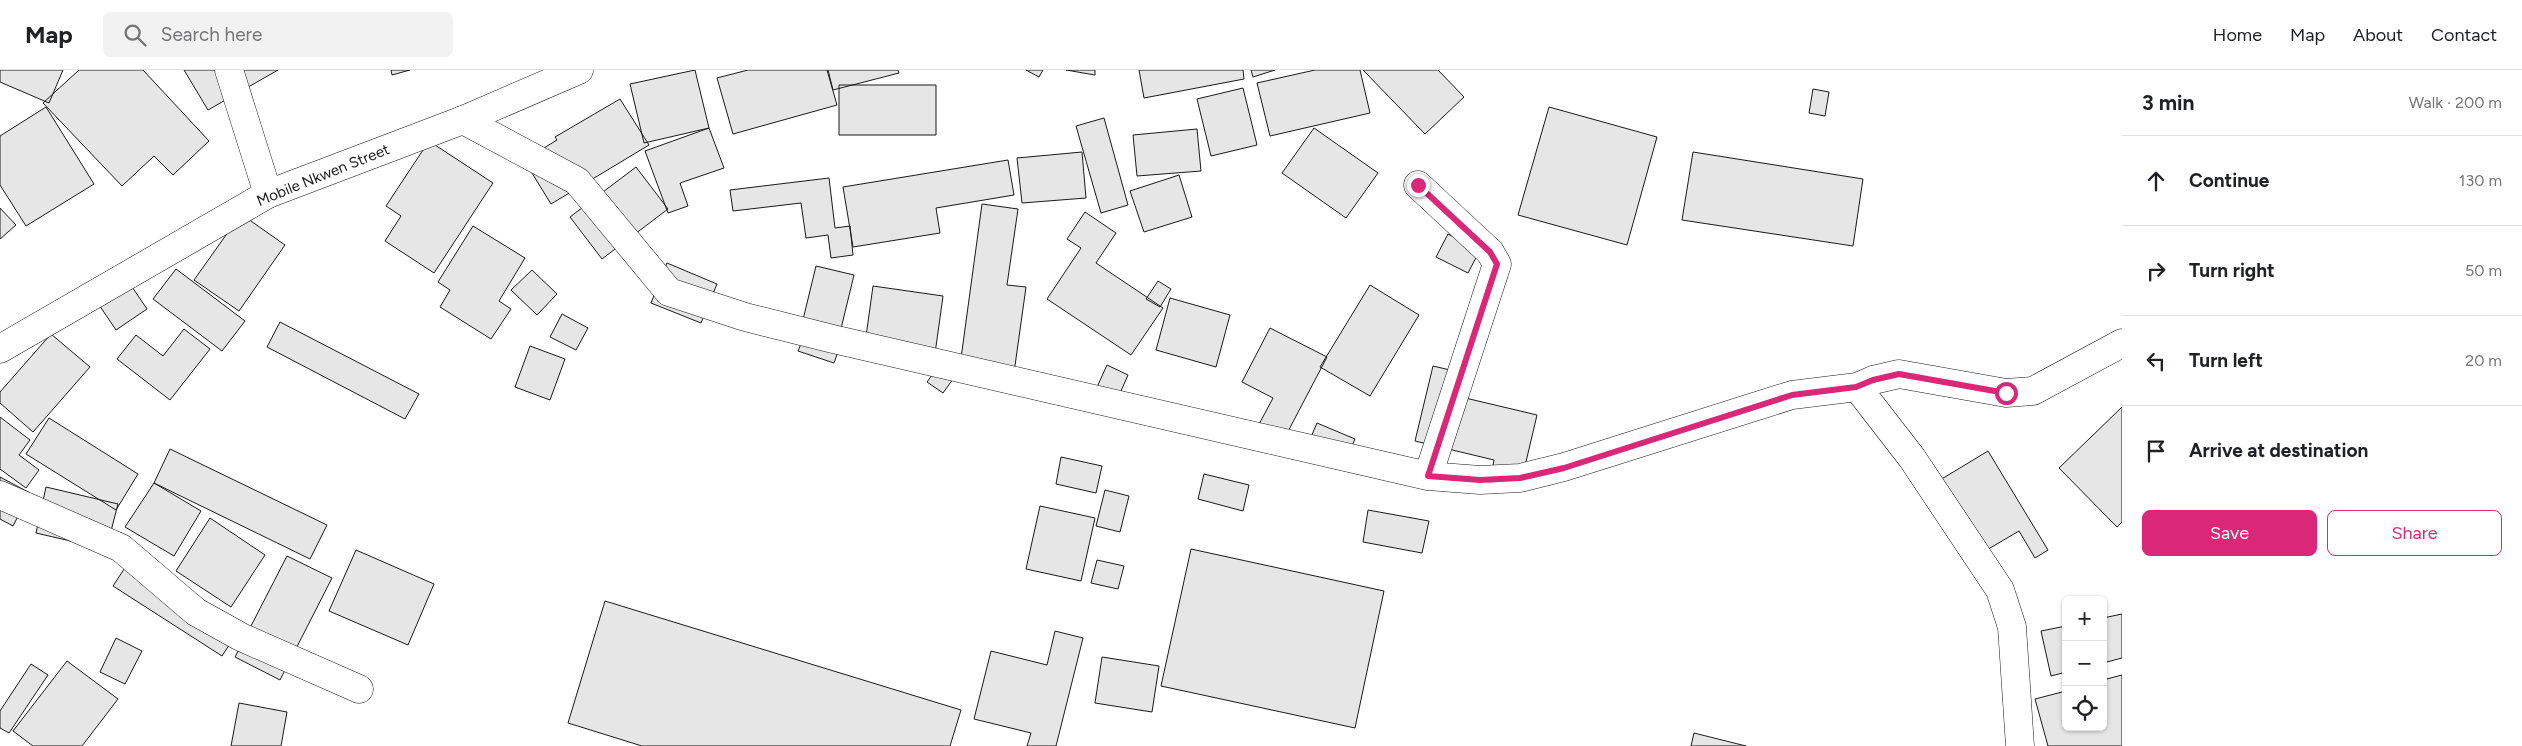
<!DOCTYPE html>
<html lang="en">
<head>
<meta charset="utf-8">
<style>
	:root { --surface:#fff; --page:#f2f2f2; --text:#202124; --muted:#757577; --line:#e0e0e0; --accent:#db2777 }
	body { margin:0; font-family:Figtree,sans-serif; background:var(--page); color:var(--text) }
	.controls { position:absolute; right:15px; bottom:15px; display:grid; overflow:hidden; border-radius:8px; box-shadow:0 1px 4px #0004 }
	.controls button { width:45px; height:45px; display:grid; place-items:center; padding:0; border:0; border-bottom:1px solid var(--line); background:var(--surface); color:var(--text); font:25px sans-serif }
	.stop { position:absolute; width:15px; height:15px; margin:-11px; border:4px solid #db2777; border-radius:50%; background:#fff }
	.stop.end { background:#db2777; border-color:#fff; box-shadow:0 1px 5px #0008 }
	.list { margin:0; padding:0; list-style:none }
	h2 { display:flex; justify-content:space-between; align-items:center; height:65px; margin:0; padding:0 20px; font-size:21px }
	h2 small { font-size:16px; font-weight:400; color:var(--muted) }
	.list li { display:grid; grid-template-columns:32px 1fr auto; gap:15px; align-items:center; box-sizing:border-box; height:90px; padding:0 20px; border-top:1px solid var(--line) }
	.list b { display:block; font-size:19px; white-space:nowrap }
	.list em { font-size:16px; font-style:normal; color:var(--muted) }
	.actions { display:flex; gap:10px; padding:15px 20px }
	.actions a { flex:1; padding:11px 0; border:1px solid var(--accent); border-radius:8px; text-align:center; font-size:18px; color:var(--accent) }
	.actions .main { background:var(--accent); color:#fff }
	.icon { flex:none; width:28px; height:28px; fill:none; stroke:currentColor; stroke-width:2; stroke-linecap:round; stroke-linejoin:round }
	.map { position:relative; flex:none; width:2122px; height:676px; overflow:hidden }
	header { display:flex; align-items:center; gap:30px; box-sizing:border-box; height:70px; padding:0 25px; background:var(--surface); border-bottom:1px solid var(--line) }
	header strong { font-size:24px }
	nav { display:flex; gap:28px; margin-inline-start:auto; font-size:18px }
	.search { width:350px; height:45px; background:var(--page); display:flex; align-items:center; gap:12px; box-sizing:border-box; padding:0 18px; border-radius:8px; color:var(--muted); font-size:19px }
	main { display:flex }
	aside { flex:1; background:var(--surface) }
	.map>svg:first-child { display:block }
</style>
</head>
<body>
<header>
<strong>Map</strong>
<div class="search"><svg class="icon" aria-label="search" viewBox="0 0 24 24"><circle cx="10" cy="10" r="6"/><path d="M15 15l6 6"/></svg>Search here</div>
<nav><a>Home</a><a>Map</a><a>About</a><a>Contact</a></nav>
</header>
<main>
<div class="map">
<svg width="2122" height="676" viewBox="0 0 2122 676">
	<rect width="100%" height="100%" fill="#fff"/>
	<path fill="#e6e6e6" stroke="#1a1a1a" d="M0 0H63L49 33 0 12Z
		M79 0H143L209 71 173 105 154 86 122 116 43 33Z
		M184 0H278L208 40Z
		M391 0H410L392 5Z
		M695 0 709 58 644 73 630 14Z
		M748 0H827L837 35 733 64 717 8Z
		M828 0H898L899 3 833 20Z
		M1026 0H1043L1039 7Z
		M1066 0H1095V5Z
		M1139 0H1243L1244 9 1144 28Z
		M1251 0H1275L1253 7Z
		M1315 0H1360L1370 43 1270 66 1257 13Z
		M1363 0H1438L1464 27 1425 64Z
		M839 15H936V65H839Z
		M1243 18 1257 75 1211 86 1197 29Z
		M1813 19 1829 22 1825 46 1809 43Z
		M620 29 649 75 551 134 524 90 557 70 555 67Z
		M46 37 94 114 26 156 0 115V66Z
		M1549 37 1657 67 1627 175 1518 145Z
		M1104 48 1128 135 1101 143 1076 56Z
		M709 58 724 98 680 113 688 136 668 143 645 81Z
		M1314 58 1378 103 1346 148 1282 103Z
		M1197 59 1201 101 1137 106 1133 65Z
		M429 71 493 113 434 203 385 171 401 146 386 136Z
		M1082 82 1086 128 1022 133 1017 88Z
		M1693 82 1863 109 1853 176 1682 150Z
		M1008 90 1014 125 936 138 940 163 853 177 843 117Z
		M636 97 668 139 602 189 570 147Z
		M1179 105 1192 147 1144 162 1130 121Z
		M829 108 835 158 850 156 853 185 831 188 828 165 806 168 801 133 733 141 730 120Z
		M982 134 1018 139 1007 215 1026 217 1013 310 959 303Z
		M0 138 16 155 0 169Z
		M1085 142 1116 163 1096 193 1163 238 1131 285 1047 229 1081 178 1067 169Z
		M241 144 285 175 239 241 194 210Z
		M473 156 525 188 499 231 511 239 491 269 440 237 450 220 438 212Z
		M1448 164 1480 180 1468 203 1436 187Z
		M667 193 717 214 701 253 651 233Z
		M816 196 854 205 838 271 800 262Z
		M120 199 147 239 116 260 89 220Z
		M176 199 245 251 222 281 153 229Z
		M532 200 557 224 537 245 511 220Z
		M1158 211 1171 219 1160 237 1146 229Z
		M1370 215 1419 245 1370 326 1320 297Z
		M873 216 943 226 934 291 864 281Z
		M1170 228 1230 245 1216 297 1156 280Z
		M562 244 588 258 576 280 550 267Z
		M280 252 419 324 405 349 267 277Z
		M1270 258 1327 287 1283 371 1257 358 1273 328 1242 312Z
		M184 259 210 279 170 330 117 289 136 265 163 286Z
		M51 264 90 297 33 362 0 333V322Z
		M805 264 840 276 834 293 798 281Z
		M530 276 565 289 550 330 515 317Z
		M942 291 958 302 943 323 927 312Z
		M1107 295 1128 305 1114 337 1092 328Z
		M1433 296 1463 303 1457 326 1537 345 1521 413 1491 406 1494 390 1415 371Z
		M2122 337V452L2117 457 2059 398Z
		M0 347 30 370 19 385 39 400 26 418 0 399Z
		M49 348 138 404 116 440 26 384Z
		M1317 353 1355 369 1346 390 1308 374Z
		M170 379 327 455 310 489 154 413Z
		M1988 381 2048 480 2035 488 2019 461 1973 488 1940 410Z
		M1061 387 1102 396 1096 423 1056 414Z
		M1204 404 1249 415 1243 441 1198 429Z
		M0 407 30 423 13 456 0 449Z
		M154 413 201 441 174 486 125 457Z
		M46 417 118 434 111 461 122 463 118 482 36 463Z
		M1105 420 1129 426 1120 462 1096 456Z
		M1040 436 1095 448 1081 511 1026 499Z
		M1368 440 1429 451 1422 483 1363 472Z
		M210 448 265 485 231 537 176 501Z
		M1191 479 1384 521 1355 658 1161 616Z
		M356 480 434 514 408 575 329 541Z
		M287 486 332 508 280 610 235 587Z
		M1097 490 1124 496 1118 519 1091 513Z
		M128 493 237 563 222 586 113 516Z
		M605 531 961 640 950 676H642L568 653Z
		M2122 544V588L2103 593V548Z
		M2066 556V602L2051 606 2041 561Z
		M1055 561 1083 568 1056 676H1027L1031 663 974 649 991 581 1047 595Z
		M116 568 142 581 125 614 100 602Z
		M1102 587 1159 596 1152 642 1095 633Z
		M67 591 118 629 82 676H33L13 661Z
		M31 594 48 605 9 663 0 658V641Z
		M2122 605V676H2048L2035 629 2066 621V657H2103V610Z
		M239 633 287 642 281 676H231Z
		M1694 663 1746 676H1691Z"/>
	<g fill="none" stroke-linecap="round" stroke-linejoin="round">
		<g stroke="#1a1a1a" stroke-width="29">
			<path id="street" d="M229 0 268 124
				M463 50 577 111 669 222 745 247 833 269 1428 406 1480 410 1520 408 1564 397 1792 325 1857 317 1912 388 2000 520 2012 557 2020 676
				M1418 115 1490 182 1497 194 1428 406
				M1857 317 1873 310 1899 304 2006 323 2033 321 2122 273
				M0 425 121 478 196 542 241 567 359 619"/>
		</g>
		<g stroke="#1a1a1a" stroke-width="29">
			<path id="highway" d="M0 279 268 124 463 50 579 0"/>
		</g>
		<use href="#street" stroke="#fff" stroke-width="28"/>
		<use href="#highway" stroke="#fff" stroke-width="28"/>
	</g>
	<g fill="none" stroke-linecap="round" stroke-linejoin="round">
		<path stroke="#db2777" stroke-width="6" d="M1418 115 1490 182 1497 194 1428 406 1480 410 1520 408 1564 398 1792 325 1856 317 1873 310 1899 304 2006 323"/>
	</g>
	<g text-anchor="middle" stroke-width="4" stroke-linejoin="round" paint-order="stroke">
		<g font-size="15" fill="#1a1a1a" stroke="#fff">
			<text transform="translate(323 105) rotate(-22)" y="5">Mobile Nkwen Street</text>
		</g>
	</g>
</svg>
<div class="controls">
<button>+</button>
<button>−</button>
<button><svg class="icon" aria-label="locate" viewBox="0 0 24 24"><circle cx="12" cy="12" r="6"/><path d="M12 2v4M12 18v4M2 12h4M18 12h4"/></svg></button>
</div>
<div class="stop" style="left:2006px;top:323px"></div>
<div class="stop end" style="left:1418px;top:115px"></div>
</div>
<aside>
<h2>3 min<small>Walk · 200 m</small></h2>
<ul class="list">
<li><svg class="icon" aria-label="ahead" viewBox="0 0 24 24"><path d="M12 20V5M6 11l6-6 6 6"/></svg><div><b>Continue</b></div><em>130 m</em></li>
<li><svg class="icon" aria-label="right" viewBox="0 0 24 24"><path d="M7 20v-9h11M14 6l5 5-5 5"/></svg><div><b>Turn right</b></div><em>50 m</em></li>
<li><svg class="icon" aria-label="left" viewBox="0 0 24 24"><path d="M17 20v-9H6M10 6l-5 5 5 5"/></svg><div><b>Turn left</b></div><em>20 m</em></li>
<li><svg class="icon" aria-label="arrive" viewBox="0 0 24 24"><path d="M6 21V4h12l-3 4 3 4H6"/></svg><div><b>Arrive at destination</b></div></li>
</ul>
<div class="actions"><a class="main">Save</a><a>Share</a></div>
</aside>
</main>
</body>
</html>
